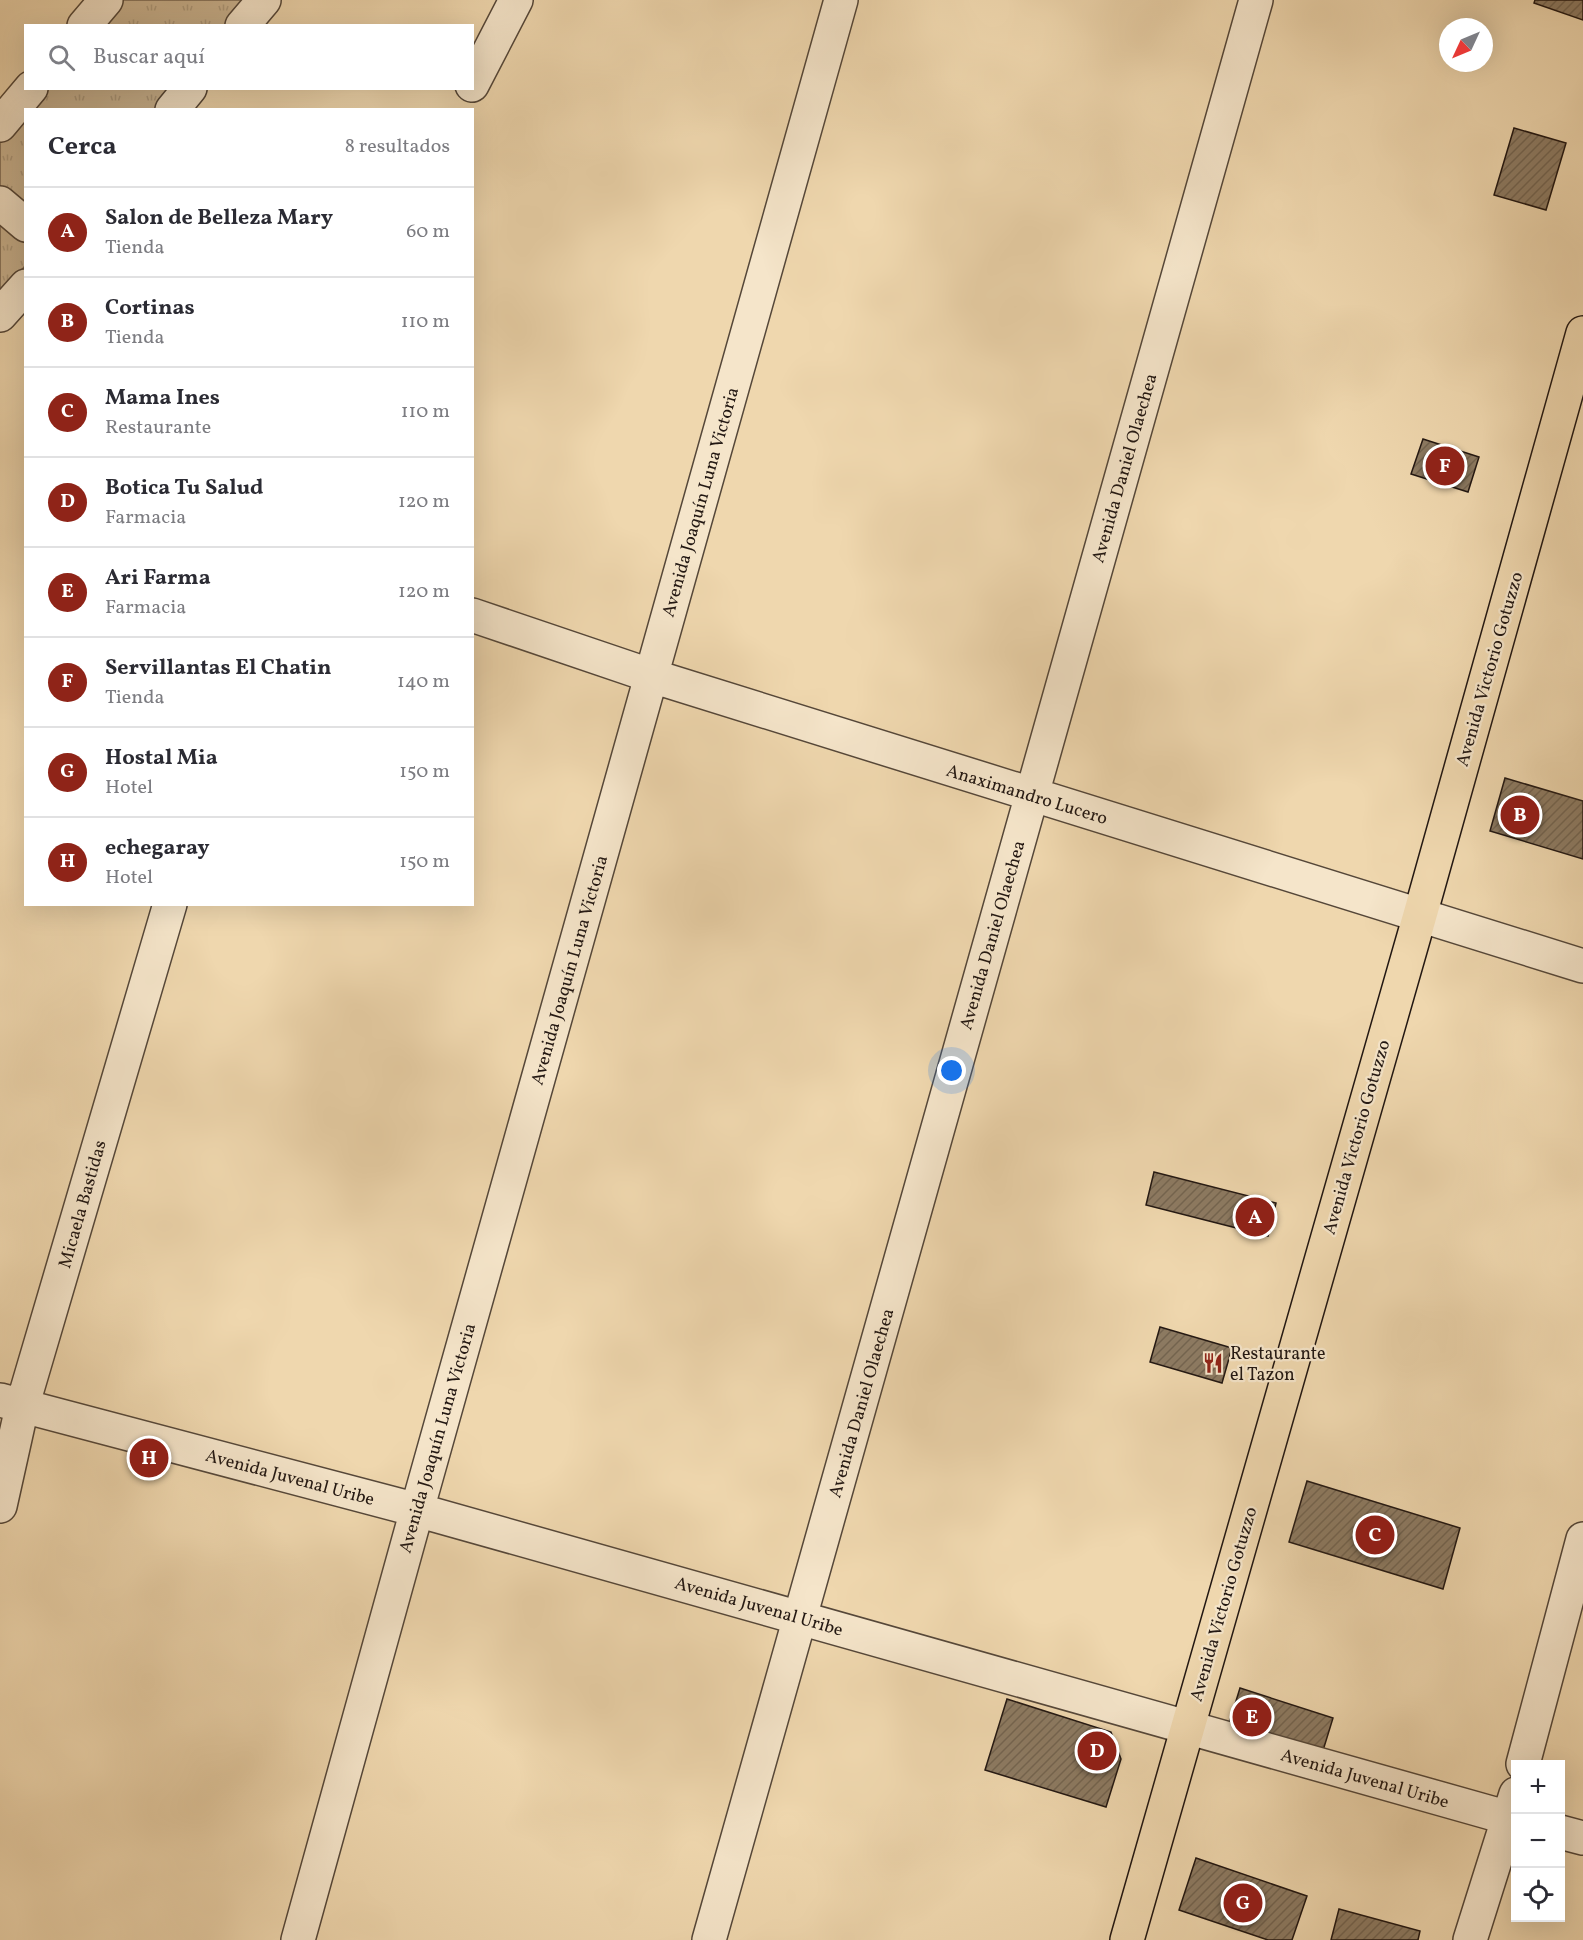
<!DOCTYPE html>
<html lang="es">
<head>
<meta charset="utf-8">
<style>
	:root { --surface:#fff; --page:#f2f2f3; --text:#2b2b33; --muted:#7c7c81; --line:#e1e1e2; --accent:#8f2418 }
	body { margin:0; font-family:Vollkorn,serif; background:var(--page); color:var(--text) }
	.controls { position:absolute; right:18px; bottom:18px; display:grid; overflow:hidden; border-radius:0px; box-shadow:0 6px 24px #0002 }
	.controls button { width:54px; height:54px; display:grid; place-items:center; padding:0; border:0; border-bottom:2px solid var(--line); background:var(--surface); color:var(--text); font:30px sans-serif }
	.compass { position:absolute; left:1439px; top:18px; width:54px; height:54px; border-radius:50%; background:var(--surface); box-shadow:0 6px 24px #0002; rotate:226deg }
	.you { position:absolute; left:952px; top:1071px; width:21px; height:21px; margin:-15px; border:4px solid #fff; border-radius:50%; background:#1a73e8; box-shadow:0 0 0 9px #1a73e833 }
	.badge { display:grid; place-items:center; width:39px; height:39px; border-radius:50%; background:var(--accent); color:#fff; font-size:20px; font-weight:700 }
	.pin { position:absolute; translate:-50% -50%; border:3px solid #fff; box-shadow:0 2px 6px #0006 }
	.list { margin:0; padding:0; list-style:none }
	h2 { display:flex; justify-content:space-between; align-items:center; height:78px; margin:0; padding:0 24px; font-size:26px }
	h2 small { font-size:20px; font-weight:400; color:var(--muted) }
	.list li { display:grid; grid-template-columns:39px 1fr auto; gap:18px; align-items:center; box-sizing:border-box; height:90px; padding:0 24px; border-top:2px solid var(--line) }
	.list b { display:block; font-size:22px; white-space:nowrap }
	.list p { margin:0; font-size:20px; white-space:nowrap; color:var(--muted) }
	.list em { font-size:20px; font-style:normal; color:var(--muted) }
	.icon { flex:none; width:33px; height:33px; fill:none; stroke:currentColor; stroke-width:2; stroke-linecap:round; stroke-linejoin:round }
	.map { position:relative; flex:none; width:1583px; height:1940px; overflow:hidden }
	.search { position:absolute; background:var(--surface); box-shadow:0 6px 24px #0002; left:24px; top:24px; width:450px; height:66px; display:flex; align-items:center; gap:15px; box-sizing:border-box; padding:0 21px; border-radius:0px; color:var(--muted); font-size:22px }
	.panel { position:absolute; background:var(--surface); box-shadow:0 6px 24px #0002; left:24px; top:108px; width:450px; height:798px; border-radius:0px }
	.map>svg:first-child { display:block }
</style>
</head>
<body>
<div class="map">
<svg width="1583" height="1940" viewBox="0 0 1583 1940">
	<defs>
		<pattern id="park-tufts" width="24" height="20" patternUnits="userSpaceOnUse" patternTransform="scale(1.5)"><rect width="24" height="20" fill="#ccb693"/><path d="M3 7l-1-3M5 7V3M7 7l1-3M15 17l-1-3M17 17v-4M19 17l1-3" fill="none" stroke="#af9c7e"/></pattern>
		<pattern id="building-hatch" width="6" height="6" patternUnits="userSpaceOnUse" patternTransform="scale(1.5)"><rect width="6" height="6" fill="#8d7b63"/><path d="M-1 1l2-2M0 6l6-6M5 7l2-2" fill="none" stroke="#736450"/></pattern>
	</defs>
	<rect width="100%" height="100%" fill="#efd7ae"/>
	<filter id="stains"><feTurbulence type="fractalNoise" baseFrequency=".00333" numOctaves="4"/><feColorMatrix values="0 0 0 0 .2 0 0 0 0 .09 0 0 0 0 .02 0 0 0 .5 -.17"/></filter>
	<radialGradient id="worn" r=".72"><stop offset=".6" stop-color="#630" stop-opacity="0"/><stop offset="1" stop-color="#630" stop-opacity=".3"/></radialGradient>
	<path fill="url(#park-tufts)" stroke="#776652" stroke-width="1.5" d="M88 0H260L237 25 67 26Z
		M26 88 182 89 163 109 26 110 25 266 0 295V105Z"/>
	<path fill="url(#building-hatch)" stroke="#221712" stroke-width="1.5" d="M1535 0H1583V20L1534 3Z
		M1514 128 1566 143 1546 210 1494 195Z
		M1423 439 1479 457 1468 492 1411 474Z
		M1505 778 1583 801V859L1490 831Z
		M1154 1172 1276 1203 1268 1236 1146 1205Z
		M1160 1327 1232 1348 1222 1383 1150 1362Z
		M1307 1481 1460 1528 1443 1589 1289 1542Z
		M1240 1688 1333 1718 1321 1757 1228 1727Z
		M1007 1699 1111 1732 1121 1759 1106 1807 985 1770Z
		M1196 1858 1307 1896 1292 1940H1268L1179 1910Z
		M1339 1909 1420 1931 1418 1940H1331Z"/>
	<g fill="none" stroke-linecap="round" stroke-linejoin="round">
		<g stroke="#554739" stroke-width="36">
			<path id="minor" d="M84 26 106 0
				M242 26 264 0
				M472 85 516 0
				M172 110 190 88
				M0 125 31 88
				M0 203 26 225
				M0 315 26 286
				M472 615 652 676 1583 966
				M0 1400 417 1510 1516 1820
				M0 1506 22 1407 170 904
				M1523 1764 1583 1539
				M1560 1832 1583 1838
				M298 1940 417 1510 841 0
				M709 1940 1256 0
				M1470 1940 1516 1794"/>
		</g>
		<g stroke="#221712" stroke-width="36">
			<path id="major" d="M1127 1940 1420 915 1583 333"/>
		</g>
		<use href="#minor" stroke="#f5e5ca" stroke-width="33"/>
		<use href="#major" stroke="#efd7ae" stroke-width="33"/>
	</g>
	<defs>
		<g id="restaurant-bare" transform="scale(1.62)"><path d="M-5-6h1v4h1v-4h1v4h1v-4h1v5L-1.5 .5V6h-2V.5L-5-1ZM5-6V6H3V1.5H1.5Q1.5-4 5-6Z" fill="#8f2418" stroke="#f5e5ca" stroke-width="2.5" paint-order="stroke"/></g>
	</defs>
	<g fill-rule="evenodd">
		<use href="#restaurant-bare" x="1213" y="1363"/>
	</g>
	<g text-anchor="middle" stroke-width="4.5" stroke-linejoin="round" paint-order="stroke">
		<g font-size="18" fill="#221712" stroke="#f5e5ca">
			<text transform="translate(1124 468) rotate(-74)" y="6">Avenida Daniel Olaechea</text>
			<text transform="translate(700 502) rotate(-74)" y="6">Avenida Joaquín Luna Victoria</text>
			<text transform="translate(1489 669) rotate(-74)" y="6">Avenida Victorio Gotuzzo</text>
			<text transform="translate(1027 794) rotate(17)" y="6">Anaximandro Lucero</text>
			<text transform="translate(992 935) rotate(-74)" y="6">Avenida Daniel Olaechea</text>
			<text transform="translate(569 970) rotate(-74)" y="6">Avenida Joaquín Luna Victoria</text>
			<text transform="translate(1356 1137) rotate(-74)" y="6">Avenida Victorio Gotuzzo</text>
			<text transform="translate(82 1204) rotate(-74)" y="6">Micaela Bastidas</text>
			<text transform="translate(861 1403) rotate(-74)" y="6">Avenida Daniel Olaechea</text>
			<text transform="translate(437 1438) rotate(-74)" y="6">Avenida Joaquín Luna Victoria</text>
			<text transform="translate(290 1477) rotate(15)" y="6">Avenida Juvenal Uribe</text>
			<text transform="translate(1223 1604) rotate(-74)" y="6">Avenida Victorio Gotuzzo</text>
			<text transform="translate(759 1606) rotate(16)" y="6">Avenida Juvenal Uribe</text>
			<text transform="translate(1365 1778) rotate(16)" y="6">Avenida Juvenal Uribe</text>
		</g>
		<g font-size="18" fill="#221712" stroke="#f5e5ca" text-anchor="start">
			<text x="1230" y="1359">Restaurante<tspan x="1230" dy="21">el Tazon</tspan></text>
		</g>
	</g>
	<rect width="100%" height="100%" filter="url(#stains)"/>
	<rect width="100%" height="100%" fill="url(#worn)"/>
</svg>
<div class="controls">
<button>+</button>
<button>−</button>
<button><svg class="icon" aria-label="locate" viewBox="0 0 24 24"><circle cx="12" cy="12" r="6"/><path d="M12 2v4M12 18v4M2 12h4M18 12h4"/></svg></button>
</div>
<svg class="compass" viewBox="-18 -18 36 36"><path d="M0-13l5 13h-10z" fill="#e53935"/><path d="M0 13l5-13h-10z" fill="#7c7c81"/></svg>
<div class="you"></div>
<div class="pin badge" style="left:1255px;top:1217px">A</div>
<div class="pin badge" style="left:1520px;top:815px">B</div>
<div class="pin badge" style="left:1375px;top:1535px">C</div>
<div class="pin badge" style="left:1097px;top:1751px">D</div>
<div class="pin badge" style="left:1252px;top:1717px">E</div>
<div class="pin badge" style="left:1445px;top:466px">F</div>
<div class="pin badge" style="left:1243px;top:1903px">G</div>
<div class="pin badge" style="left:149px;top:1458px">H</div>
<div class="search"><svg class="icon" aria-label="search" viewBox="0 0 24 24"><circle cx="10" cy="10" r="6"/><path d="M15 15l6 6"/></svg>Buscar aquí</div>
<section class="panel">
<h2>Cerca<small>8 resultados</small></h2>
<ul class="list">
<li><span class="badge">A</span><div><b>Salon de Belleza Mary</b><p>Tienda</p></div><em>60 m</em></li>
<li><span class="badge">B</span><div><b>Cortinas</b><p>Tienda</p></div><em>110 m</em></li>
<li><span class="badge">C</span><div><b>Mama Ines</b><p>Restaurante</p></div><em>110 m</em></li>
<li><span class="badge">D</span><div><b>Botica Tu Salud</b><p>Farmacia</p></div><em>120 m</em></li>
<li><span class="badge">E</span><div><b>Ari Farma</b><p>Farmacia</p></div><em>120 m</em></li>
<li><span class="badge">F</span><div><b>Servillantas El Chatin</b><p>Tienda</p></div><em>140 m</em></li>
<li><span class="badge">G</span><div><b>Hostal Mia</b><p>Hotel</p></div><em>150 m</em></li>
<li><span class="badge">H</span><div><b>echegaray</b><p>Hotel</p></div><em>150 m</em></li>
</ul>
</section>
</div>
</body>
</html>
